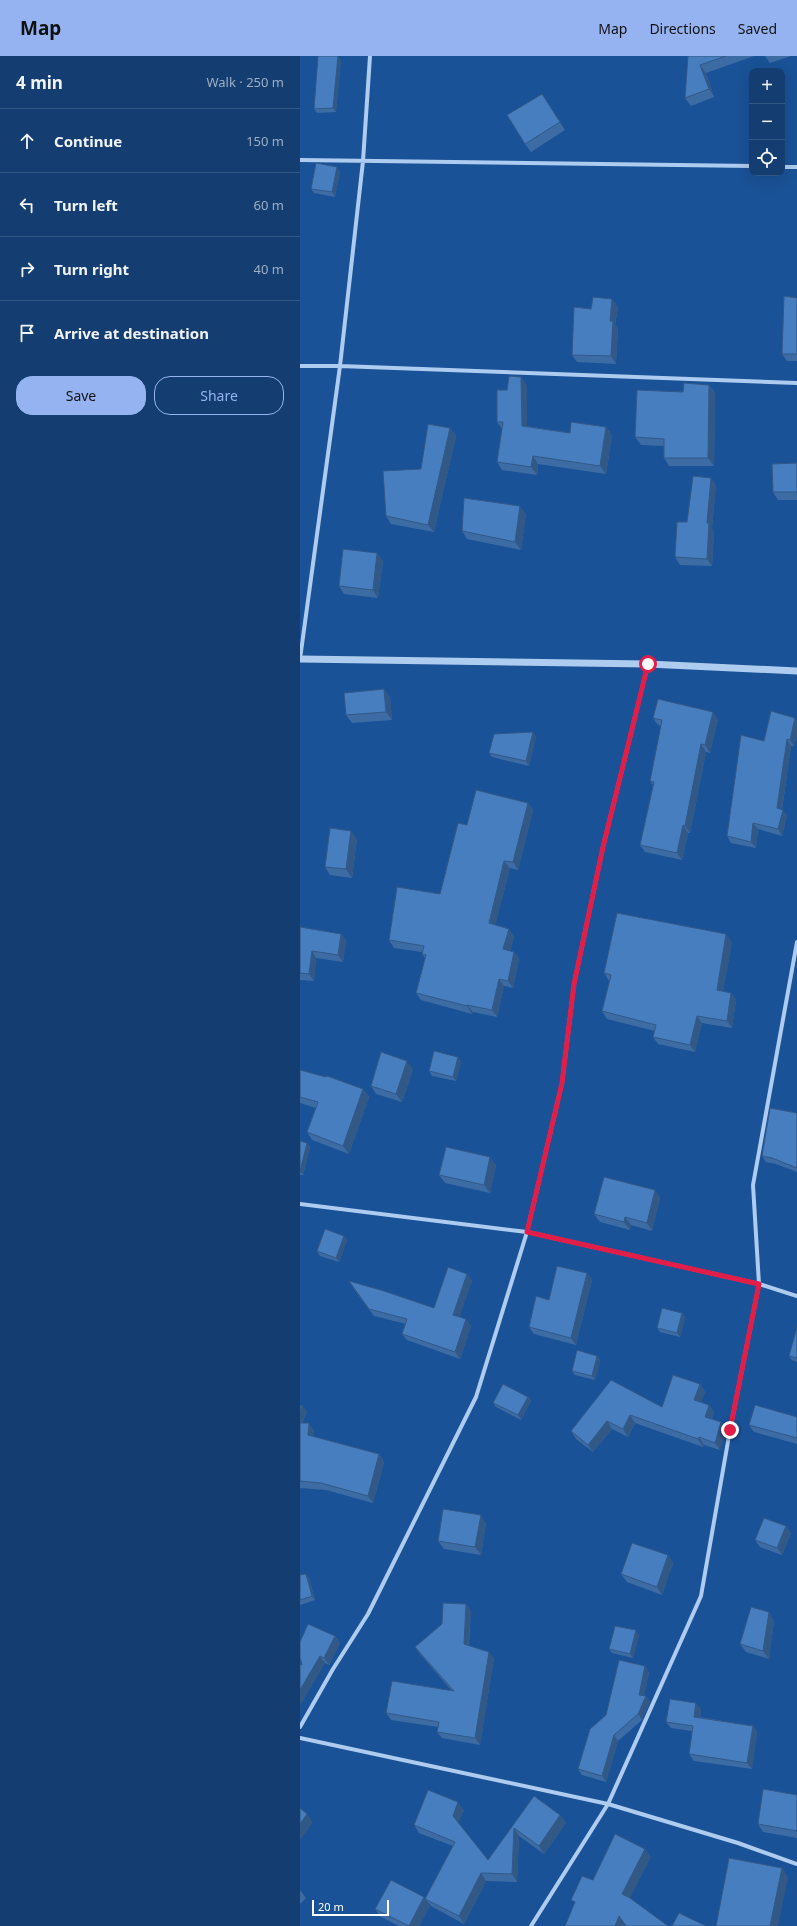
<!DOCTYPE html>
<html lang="en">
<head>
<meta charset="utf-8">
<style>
	:root { --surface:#143e71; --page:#214979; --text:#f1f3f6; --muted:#9daec3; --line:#335784; --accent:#95b2f1 }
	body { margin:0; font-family:"Noto Sans",sans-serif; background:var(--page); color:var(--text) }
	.controls { position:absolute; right:12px; top:12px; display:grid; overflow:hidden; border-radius:8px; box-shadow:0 4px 16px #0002 }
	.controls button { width:36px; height:36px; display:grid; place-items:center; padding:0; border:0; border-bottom:1px solid var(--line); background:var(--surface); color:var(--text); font:20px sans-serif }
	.scale { position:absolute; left:12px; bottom:10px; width:77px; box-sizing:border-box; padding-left:4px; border:2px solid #fff; border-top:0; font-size:11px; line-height:14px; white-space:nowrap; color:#fff; -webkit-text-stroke:3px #1a5297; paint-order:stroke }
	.stop { position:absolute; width:12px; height:12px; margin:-9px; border:3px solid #e11d48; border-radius:50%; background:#fff }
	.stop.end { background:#e11d48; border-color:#fff; box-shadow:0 1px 4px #0008 }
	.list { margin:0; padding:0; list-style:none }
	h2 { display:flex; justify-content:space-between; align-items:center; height:52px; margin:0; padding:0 16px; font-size:17px }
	h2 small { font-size:13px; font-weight:400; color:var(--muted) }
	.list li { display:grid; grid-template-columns:26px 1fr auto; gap:12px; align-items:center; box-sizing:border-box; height:64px; padding:0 16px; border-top:1px solid var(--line) }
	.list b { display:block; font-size:15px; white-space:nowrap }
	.list em { font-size:13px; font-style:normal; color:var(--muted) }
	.actions { display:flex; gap:8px; padding:12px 16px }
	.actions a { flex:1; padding:9px 0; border:1px solid var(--accent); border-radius:16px; text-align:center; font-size:14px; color:var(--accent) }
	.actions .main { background:var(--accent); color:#111 }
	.icon { flex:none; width:22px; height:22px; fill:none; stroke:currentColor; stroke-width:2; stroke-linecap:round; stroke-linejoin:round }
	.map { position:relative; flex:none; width:497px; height:1870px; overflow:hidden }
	header { display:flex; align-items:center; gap:24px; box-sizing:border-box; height:56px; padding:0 20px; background:var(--accent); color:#111 }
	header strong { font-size:19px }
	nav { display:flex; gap:22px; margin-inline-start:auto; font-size:14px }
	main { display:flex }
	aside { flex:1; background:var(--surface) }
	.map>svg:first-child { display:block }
</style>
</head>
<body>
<header>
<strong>Map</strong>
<nav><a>Map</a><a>Directions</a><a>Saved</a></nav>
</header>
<main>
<aside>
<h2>4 min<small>Walk · 250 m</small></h2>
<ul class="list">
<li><svg class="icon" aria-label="ahead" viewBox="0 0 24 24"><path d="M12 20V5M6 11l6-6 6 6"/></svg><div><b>Continue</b></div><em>150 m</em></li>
<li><svg class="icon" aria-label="left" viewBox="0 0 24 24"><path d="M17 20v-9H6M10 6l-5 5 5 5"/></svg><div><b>Turn left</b></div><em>60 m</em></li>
<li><svg class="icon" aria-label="right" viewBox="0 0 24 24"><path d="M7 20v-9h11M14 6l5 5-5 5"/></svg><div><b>Turn right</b></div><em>40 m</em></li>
<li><svg class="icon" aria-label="arrive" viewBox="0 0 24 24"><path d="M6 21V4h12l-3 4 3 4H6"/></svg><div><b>Arrive at destination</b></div></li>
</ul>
<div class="actions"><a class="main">Save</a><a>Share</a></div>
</aside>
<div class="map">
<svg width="497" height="1870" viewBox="0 0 497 1870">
	<rect width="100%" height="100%" fill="#1a5297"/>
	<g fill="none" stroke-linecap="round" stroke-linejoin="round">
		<path stroke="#aeccf0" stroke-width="4" d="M0 104 452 110
			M482 111H497
			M0 310H40L497 327
			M0 603 40 310 63 105 70 0
			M0 1148 227 1176 459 1228 497 1240
			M0 1671 33 1613 68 1558 176 1341 227 1176 262 1027 274 928 303 791 348 608
			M0 1682 308 1748 438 1787 497 1808
			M231 1870 308 1748 401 1540 430 1374 459 1228 453 1129 497 886"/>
		<path stroke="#aeccf0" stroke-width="7" d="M0 603 348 608 497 615"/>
	</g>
	<path fill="#3d6ca4" d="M388 0H454L406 17 414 41 391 50 385 42Z
		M465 0H491L470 7Z
		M41 4 36 56 17 57 14 53Z
		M247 46 265 74 231 96 225 88Z
		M40 115 35 141 14 137 11 133Z
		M497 242V305H487L482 298Z
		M312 243 318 251 315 269 318 273 316 308 277 306 272 299 291 253Z
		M227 329V370L270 377 306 371 312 379 306 418 238 408 237 419 202 414 197 406 202 373 197 366 207 334Z
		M409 329 415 337 414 410H369L364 402V390L341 389 335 381 383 336Z
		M150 372 156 380 134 476 91 468 86 460Z
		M497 407V444H478L473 436Z
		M416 429 412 472 414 475 412 510 380 509 375 501 387 466Z
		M226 458 221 494 167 483 162 475Z
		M77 497 83 505 78 542 44 538 39 530Z
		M90 641 92 664 52 667 46 659Z
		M353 662 418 663 410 697 406 696 390 777H388L382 804 345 796 340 789 353 729 350 725 361 670 358 669Z
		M497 664V679L494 690H491L482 754 487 760 482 780 458 773 456 792 431 787 427 780 464 685Z
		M236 680 229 710 192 701 189 697Z
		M228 747 233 754 218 814 210 812 195 869 209 873 214 881 210 895 214 896 219 903 213 932 204 930 197 961 173 956 172 958 121 944 116 937 125 902 122 898V896L94 892 89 884 140 838 167 769Z
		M57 783 52 822 30 819 25 811Z
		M0 871 41 878 46 884 43 906 16 902 14 925 0 924Z
		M432 886 423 935 431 937 436 944 432 972 402 967 395 996 358 988 353 981 355 975 307 963 302 955 310 925H309L304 917Z
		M161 1005 156 1025 132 1020 129 1015Z
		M113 1013 102 1046 76 1038 71 1030Z
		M0 1014 63 1033 69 1041 49 1098 12 1084 7 1076 16 1052 0 1047Z
		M497 1057V1116L476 1108 466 1106 462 1100Z
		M0 1085 7 1087 10 1091 3 1119H0Z
		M196 1109 190 1137 145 1127 139 1119Z
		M355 1134 360 1142 352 1175 331 1169 330 1174 300 1166 294 1158Z
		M44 1180 47 1184 39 1206 20 1200 17 1195Z
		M287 1217 292 1224 276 1289 234 1278 229 1271 249 1244Z
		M167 1218 172 1225 159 1261 166 1263 171 1270 160 1303 107 1284 102 1278 106 1268 74 1260 53 1232 134 1252Z
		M382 1257 385 1261 380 1281 360 1276 357 1272Z
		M497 1271V1306L492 1304 489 1300Z
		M297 1300 300 1304 295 1324 275 1319 272 1315Z
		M400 1328 405 1336 401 1346 409 1349 414 1356 412 1363 427 1374 420 1394 404 1389 403 1391 335 1367 328 1381 312 1373 293 1396 276 1383 271 1375 362 1351Z
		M228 1341 231 1345 221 1364 196 1351 193 1347Z
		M2 1349 7 1356 2 1367 14 1375 13 1381 79 1398 84 1406 73 1447 26 1434 0 1432V1350Z
		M497 1361V1388L454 1376 449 1369Z
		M186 1467 181 1499 144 1493 138 1485Z
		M486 1470 491 1477 482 1499 460 1491 455 1484Z
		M368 1499 373 1507 362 1539 327 1526 321 1518Z
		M0 1519 9 1522 15 1544 0 1549Z
		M166 1548 171 1555 169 1589 194 1602 180 1689 142 1682 137 1676 138 1671 91 1664 86 1657 152 1635 120 1598 115 1591Z
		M474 1564 469 1603 446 1596 440 1588Z
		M339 1579 333 1602 312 1597 309 1593Z
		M35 1580 40 1587 29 1609 25 1607 2 1609Z
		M349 1616 344 1640H346L350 1646 342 1664 318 1685 306 1726 282 1719 278 1713 306 1659Z
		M401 1653 400 1661 453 1670 457 1676 452 1713 394 1705 389 1698 392 1675 371 1672 366 1666Z
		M497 1739V1782L463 1776 458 1768Z
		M234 1740 260 1759 266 1767 244 1798 219 1780 217 1826 186 1825 164 1868 131 1850 125 1843 153 1790 119 1777 114 1769 164 1754 158 1767 188 1804Z
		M0 1834 6 1842 0 1848Z
		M130 1850 119 1870H99L81 1861 75 1853Z"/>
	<path fill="#325886" d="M38 0 41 4 36 56 33 52Z
		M400 9 406 17 414 41 409 33Z
		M37 111 40 115 35 141 32 136Z
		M312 243 318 251 315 269 318 273 316 308 311 300 310 265Z
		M221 321 227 329V378L222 370Z
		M409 329 415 337 414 410 408 402Z
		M306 371 312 379 306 418 300 410Z
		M150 372 156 380 134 476 128 469Z
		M233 400 238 408 237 419 231 411Z
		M411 422 416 429 412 472 414 475 412 510 407 503V467Z
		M220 450 226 458 221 494 215 486Z
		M77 497 83 505 78 542 73 534Z
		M84 633 90 641 92 664 86 656Z
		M413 656 418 663 410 697 405 689Z
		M495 662 497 664V679L494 690 490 684Z
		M233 676 236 680 229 710 226 705Z
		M487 683 491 690 481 759 477 752Z
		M401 688 406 696 390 777 385 770Z
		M228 747 233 754 218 814 213 806Z
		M483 754 487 760 482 780 478 773Z
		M453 767 458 773 456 792 451 786Z
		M383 769 388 777 382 804 377 797Z
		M51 775 57 783 52 822 46 813Z
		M204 805 210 812 194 875 189 867Z
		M209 873 214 881 208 901 203 893Z
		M41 878 46 884 43 906 38 899Z
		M426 878 432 886 422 942 417 934Z
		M12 895 16 902 14 925 9 918Z
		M214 896 219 903 213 932 208 925Z
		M199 923 204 930 197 961 192 954Z
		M431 937 436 944 432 972 427 965Z
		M167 949 173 956 172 958 167 950Z
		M397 960 402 967 395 996 390 989Z
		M158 1001 161 1005 156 1025 153 1021Z
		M107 1005 113 1013 102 1046 96 1038Z
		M63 1033 69 1041 49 1098 43 1090Z
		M7 1087 10 1091 3 1119 0 1115Z
		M190 1101 196 1109 190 1137 184 1129Z
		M355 1134 360 1142 352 1175 347 1167Z
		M325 1161 331 1169 330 1174 324 1166Z
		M44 1180 47 1184 39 1206 36 1202Z
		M287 1217 292 1224 276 1289 271 1282Z
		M167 1218 172 1225 158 1266 153 1259Z
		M382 1257 385 1261 380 1281 377 1277Z
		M166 1263 171 1270 160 1303 155 1296Z
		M297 1300 300 1304 295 1324 292 1320Z
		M400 1328 405 1336 400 1352 394 1344Z
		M228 1341 231 1345 221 1364 218 1359Z
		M2 1349 7 1356 0 1370V1354Z
		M409 1349 414 1356 410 1368 405 1361Z
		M330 1359 335 1367 328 1381 323 1373Z
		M307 1365 312 1373 293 1396 288 1389Z
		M421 1366 427 1374 420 1394 415 1387Z
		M9 1367 14 1375 13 1387 8 1379Z
		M399 1381 404 1389 403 1391 398 1383Z
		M79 1398 84 1406 73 1447 68 1440Z
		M181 1459 186 1467 181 1499 175 1491Z
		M486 1470 491 1477 482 1499 477 1492Z
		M368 1499 373 1507 362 1539 357 1531Z
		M6 1518 9 1522 15 1544 12 1540Z
		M166 1548 171 1555 168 1594 164 1588Z
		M469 1556 474 1564 469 1603 463 1595Z
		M336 1574 339 1579 333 1602 330 1598Z
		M35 1580 40 1587 29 1609 24 1602Z
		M189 1596 194 1602 180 1689 175 1682Z
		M20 1600 25 1607 0 1650V1634Z
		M345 1610 349 1616 343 1645 339 1639Z
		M346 1640 350 1646 342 1664 338 1658Z
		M396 1647 401 1653 399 1667 394 1661Z
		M453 1670 457 1676 452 1713 447 1707Z
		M314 1679 318 1685 306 1726 302 1720Z
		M158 1746 164 1754 158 1768 153 1760Z
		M7 1758 13 1766 0 1784V1768Z
		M260 1759 266 1767 244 1798 239 1790Z
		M214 1772 219 1780 217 1826 212 1818Z
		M345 1793 351 1801 328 1846 322 1838Z
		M482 1812 488 1821 478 1870H470Z
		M181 1817 186 1825 164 1868 159 1860Z
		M124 1841 130 1850 119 1870H109Z
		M319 1860 325 1868V1870H315Z"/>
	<path fill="#477ebf" stroke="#325886" d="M18 0H38L33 52 14 53Z
		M388 0H426L400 9 409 33 385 42Z
		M242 38 260 66 225 88 207 59Z
		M16 107 37 111 32 136 11 133Z
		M484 240 497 242V298H482Z
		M293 241 312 243 310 265H313L311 300 272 299 274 251 291 253Z
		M209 320 221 321 222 370 270 377 271 366 306 371 300 410 233 400 231 411 197 406 203 366H197V334H207Z
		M384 327 409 329 408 402H364V383L335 381 337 334 383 336Z
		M128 368 150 372 128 469 86 460 83 415 121 413Z
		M497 407V436H473L472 408Z
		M393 420 411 422 407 467H409L407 503 375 501 377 466H387Z
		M164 442 220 450 215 486 162 475Z
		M43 493 77 497 73 534 39 530Z
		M84 633 86 656 46 659 44 637Z
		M358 643 413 656 405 689 401 688 385 770 383 769 377 797 340 789 354 726 350 725 362 664 353 662Z
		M471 655 495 662 490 684 487 683 477 752 483 754 478 773 453 767 451 786 427 780 441 679 464 685Z
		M233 676 226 705 189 697 194 678Z
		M176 734 228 747 213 806 204 805 189 867 209 873 203 893 214 896 208 925 199 923 192 954 167 949V950L116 937 126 899 122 898 124 890 89 884 97 831 140 838 158 767 167 769Z
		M30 772 51 775 46 813 25 811Z
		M317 857 426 878 417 934 431 937 427 965 397 960 390 989 353 981 356 969 302 955 311 919 304 917Z
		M0 871 41 878 38 899 12 895 9 918 0 917Z
		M134 995 158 1001 153 1021 129 1015Z
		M81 996 107 1005 96 1038 71 1030Z
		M0 1014 26 1021 27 1020 63 1033 43 1090 7 1076 18 1046 0 1041Z
		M470 1052 497 1057V1112L472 1102 462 1100Z
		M0 1085 7 1087 0 1115Z
		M146 1091 190 1101 184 1129 139 1119Z
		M304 1121 355 1134 347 1167 325 1161 324 1166 294 1158Z
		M25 1173 44 1180 36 1202 17 1195Z
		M257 1210 287 1217 271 1282 229 1271 236 1240 249 1244Z
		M148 1211 167 1218 153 1259 166 1263 155 1296 102 1278 107 1263 69 1253 49 1225 84 1235 134 1252Z
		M362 1252 382 1257 377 1277 357 1272Z
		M497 1271V1302L489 1300Z
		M277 1294 297 1300 292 1320 272 1315Z
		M373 1319 400 1328 394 1344 409 1349 405 1361 421 1366 415 1387 399 1381 398 1383 330 1359 323 1373 307 1365 288 1389 271 1375 311 1324 362 1351Z
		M203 1328 228 1341 218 1359 193 1347Z
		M455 1349 497 1361V1382L449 1369Z
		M0 1367H9L8 1379 79 1398 68 1440 21 1427 0 1425Z
		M143 1453 181 1459 175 1491 138 1485Z
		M464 1462 486 1470 477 1492 455 1484Z
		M332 1487 368 1499 357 1531 321 1518Z
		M6 1518 12 1540 0 1544V1519Z
		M143 1547 166 1548 164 1588 189 1596 175 1682 137 1676 139 1666 86 1657 92 1625 154 1635 115 1591 142 1568Z
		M451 1551 469 1556 463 1595 440 1588Z
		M8 1568 35 1580 24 1602 20 1600 0 1634V1608L2 1609 0 1601V1586Z
		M315 1570 336 1574 330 1598 309 1593Z
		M319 1604 345 1610 339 1639 346 1640 338 1658 314 1679 302 1720 278 1713 290 1673 306 1659Z
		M370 1643 396 1647 394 1661 453 1670 447 1707 389 1698 393 1670 366 1666Z
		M463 1733 497 1739V1775L458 1768Z
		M128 1734 158 1746 153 1760 188 1804 234 1740 260 1759 239 1790 214 1772 212 1818 181 1817 159 1860 125 1843 155 1786 114 1769Z
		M0 1752 7 1758 0 1768Z
		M315 1778 345 1793 322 1838 330 1842 368 1870H326L319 1860 315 1870H265L275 1846 271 1844 282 1820 293 1824Z
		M429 1802 482 1812 470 1870H416Z
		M91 1824 124 1841 109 1870 75 1853Z
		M379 1857 406 1870H372Z"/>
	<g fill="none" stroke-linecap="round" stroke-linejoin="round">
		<path stroke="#e11d48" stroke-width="5" d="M348 608 303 791 274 928 262 1027 227 1176 459 1228 430 1374"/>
	</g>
</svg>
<div class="controls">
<button>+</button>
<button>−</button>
<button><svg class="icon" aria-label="locate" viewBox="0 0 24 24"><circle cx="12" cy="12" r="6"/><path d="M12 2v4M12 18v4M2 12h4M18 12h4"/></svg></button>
</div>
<div class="scale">20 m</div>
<div class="stop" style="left:348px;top:608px"></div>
<div class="stop end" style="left:430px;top:1374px"></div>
</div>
</main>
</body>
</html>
